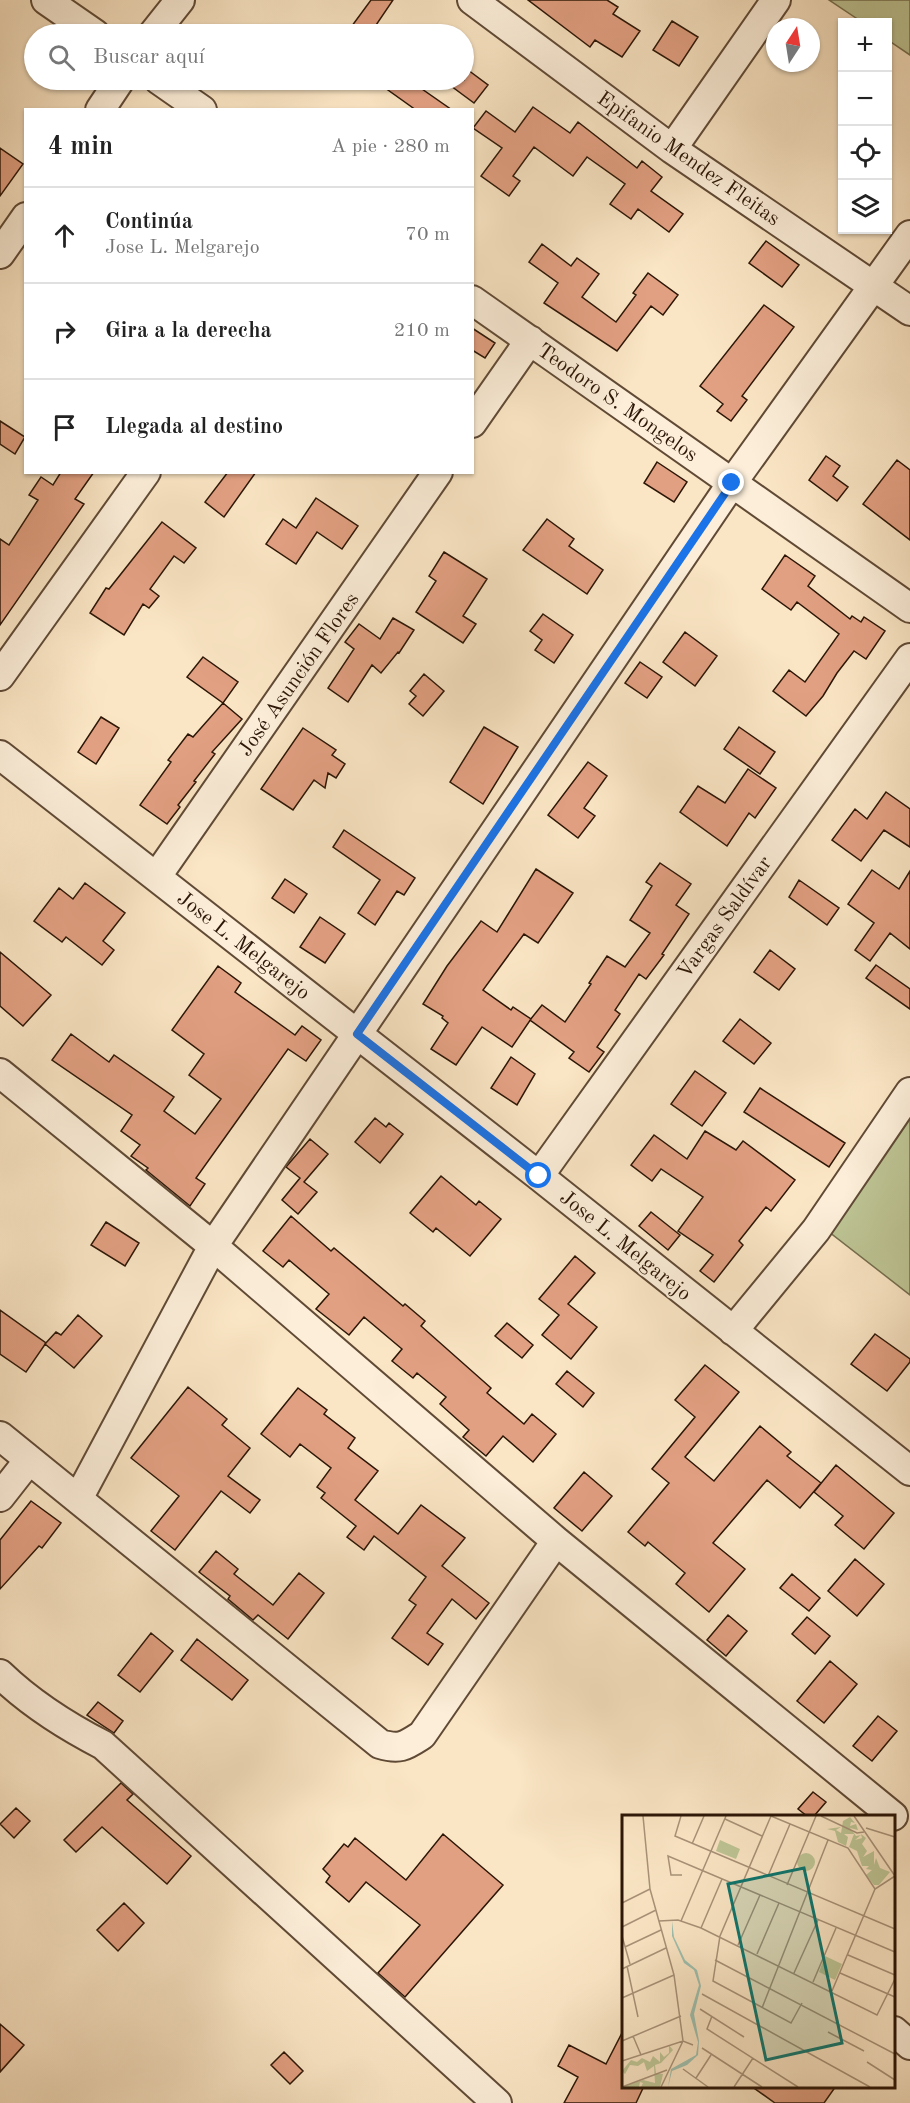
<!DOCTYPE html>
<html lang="es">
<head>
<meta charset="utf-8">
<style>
	:root { --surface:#fff; --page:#f6f6f6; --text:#222; --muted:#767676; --line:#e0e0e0 }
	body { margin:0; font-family:"Old Standard TT",serif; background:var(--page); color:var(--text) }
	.controls { position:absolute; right:18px; top:18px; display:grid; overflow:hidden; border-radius:0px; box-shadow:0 2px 4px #0004 }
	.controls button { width:54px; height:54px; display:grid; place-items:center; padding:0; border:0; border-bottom:2px solid var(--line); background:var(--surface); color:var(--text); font:30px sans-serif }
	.compass { position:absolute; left:766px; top:18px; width:54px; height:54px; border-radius:50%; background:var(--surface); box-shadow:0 2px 4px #0004; rotate:12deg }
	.stop { position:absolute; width:18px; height:18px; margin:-14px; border:4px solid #1a73e8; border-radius:50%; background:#fff }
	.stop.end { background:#1a73e8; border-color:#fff; box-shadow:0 2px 6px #0008 }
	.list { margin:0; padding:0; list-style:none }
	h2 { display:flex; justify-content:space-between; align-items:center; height:78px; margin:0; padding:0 24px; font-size:26px }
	h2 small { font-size:20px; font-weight:400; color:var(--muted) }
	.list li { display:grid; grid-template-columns:39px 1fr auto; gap:18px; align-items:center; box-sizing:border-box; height:96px; padding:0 24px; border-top:2px solid var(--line) }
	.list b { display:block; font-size:22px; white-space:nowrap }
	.list p { margin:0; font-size:20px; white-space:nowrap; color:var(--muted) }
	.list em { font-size:20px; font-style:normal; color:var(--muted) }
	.icon { flex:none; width:33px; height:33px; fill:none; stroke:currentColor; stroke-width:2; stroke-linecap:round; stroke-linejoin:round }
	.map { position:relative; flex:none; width:910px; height:2103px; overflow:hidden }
	.search { position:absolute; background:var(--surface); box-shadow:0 2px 4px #0004; left:24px; top:24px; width:450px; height:66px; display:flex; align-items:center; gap:15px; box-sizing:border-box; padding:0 21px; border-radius:33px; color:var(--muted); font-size:22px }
	.panel { position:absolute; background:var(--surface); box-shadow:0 2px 4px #0004; left:24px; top:108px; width:450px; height:366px; border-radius:0px }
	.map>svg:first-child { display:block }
</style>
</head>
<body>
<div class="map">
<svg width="910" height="2103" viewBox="0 0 910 2103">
	<rect width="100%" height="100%" fill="#fae5c4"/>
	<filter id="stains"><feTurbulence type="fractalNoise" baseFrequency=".00333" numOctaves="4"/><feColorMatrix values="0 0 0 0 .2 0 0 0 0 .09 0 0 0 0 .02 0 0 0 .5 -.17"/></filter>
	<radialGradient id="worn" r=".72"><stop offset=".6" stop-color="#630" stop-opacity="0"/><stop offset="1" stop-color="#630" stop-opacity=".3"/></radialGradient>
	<path fill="#bec595" stroke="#756e4e" stroke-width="1.5" d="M829 0H910V55L888 40V22H862Z
		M910 1103V1295L824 1228Z"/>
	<path fill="#e2a082" stroke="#2c1607" stroke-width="1.5" d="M371 0H393L370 34H346Z
		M528 0H607L618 7 613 14 640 31 622 57 595 40 590 47Z
		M672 21 698 37 679 66 653 50Z
		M464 67 488 85 474 103 443 80H464Z
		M374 80H409L452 110H416Z
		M533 107 570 133 578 122 637 168 642 161 662 177 651 191 683 214 669 232 638 209 631 219 610 204 625 184 587 157 573 176 534 147 513 176 520 181 509 196 481 176 502 148 473 128 486 111 515 132Z
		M0 148 23 164 0 196Z
		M766 241 799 265 782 287 749 263Z
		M542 244 571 266 577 258 599 274 582 297 616 322 636 295 633 293 648 273 678 295 663 315 651 306 617 351 544 303 558 283 529 262Z
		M764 305 794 327 742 396 747 400 731 421 717 411 723 404 700 386Z
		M472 328 495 343 485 358 472 350Z
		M0 421 25 437 15 454 0 444Z
		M826 456 840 466 833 476 848 487 837 501 809 480Z
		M897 460 910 470V540L863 504Z
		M657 462 687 482 674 502 644 483Z
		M61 472H94L75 499 84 504 0 625V539L9 545 38 500 29 495 41 477 53 485Z
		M228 472H256L224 517 205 502Z
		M316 498 358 526 342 549 317 532 296 564 266 544 283 519 296 528Z
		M547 519 574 539 569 546 603 570 587 594 523 550Z
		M162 522 196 548 184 563 174 556 150 589 159 596 149 608 143 604 124 635 90 613 106 588 109 589Z
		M444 552 487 579 463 616 476 624 463 643 416 612 436 581 429 576Z
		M785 555 815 576 808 586 850 619 852 616 861 622 864 617 885 631 866 659 854 651 837 673 823 696 806 716 773 691 789 670 805 682 839 634 797 602 791 610 762 589Z
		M543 614 573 635 554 663 535 650 542 640 530 631Z
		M393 618 414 630 399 653 398 652 381 673 372 665 348 702 328 688 354 649 345 642 359 624 380 639Z
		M685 632 717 656 695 686 663 662Z
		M203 657 238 682 223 703 187 677Z
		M640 662 662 677 647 698 625 683Z
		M424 674 444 691 423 716 409 704 416 696 410 691Z
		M223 703 242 719 212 752 215 754 194 781 196 782 178 805 180 807 167 824 140 805 171 762 168 760 188 734 193 737Z
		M101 717 119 728 96 764 78 752Z
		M484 727 518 747 483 804 450 782Z
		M739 727 775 752 760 774 724 749Z
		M303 728 336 750 332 755 345 764 336 778 328 773 325 788 314 780 293 810 261 789Z
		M588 762 607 776 584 808 595 816 578 838 548 815Z
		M748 769 776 788 755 818 749 813 727 846 680 812 698 786 725 803Z
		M886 792 910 809V847L884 830 861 861 832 840 855 809 867 819Z
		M344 830 415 878 404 895 397 891 375 925 358 913 380 880 333 847Z
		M660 863 691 884 676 905 689 914 662 954 664 955 646 979 639 974 615 1010 620 1014 597 1047 604 1052 589 1072 569 1058 574 1052 530 1020 542 1005 565 1022 591 984 589 983 607 956 625 967 650 933 630 920 652 886 646 882Z
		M536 869 573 893 538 943 524 934 483 990 511 1010 513 1007 531 1019 512 1047 482 1027 456 1065 431 1049 448 1023 442 1018 443 1016 423 1004 447 966 481 921 497 932Z
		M872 870 899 889 910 871V949L890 933 870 961 855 950 874 923 848 904Z
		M285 879 307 894 294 913 272 898Z
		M799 880 839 908 827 925 789 897Z
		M85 883 125 913 103 941 114 950 102 965 66 937 62 942 34 921 59 888 73 899Z
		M320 917 345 934 325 963 300 947Z
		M770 950 795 969 779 990 754 972Z
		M0 952 51 995 23 1026 0 1006Z
		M876 965 910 989V1009L866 978Z
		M218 966 241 983 235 992 295 1035 302 1026 321 1040 306 1061 288 1049 196 1178 205 1184 190 1206 146 1170 148 1168 131 1156 140 1145 121 1131 132 1115 52 1060 71 1034 109 1062 114 1055 174 1097 164 1111 195 1134 221 1099 189 1075 204 1054 172 1030Z
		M740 1019 771 1043 754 1064 723 1041Z
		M511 1057 535 1074 517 1105 491 1088Z
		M695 1071 726 1093 702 1126 671 1104Z
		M760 1088 845 1143 829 1167 744 1112Z
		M375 1118 386 1127 389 1123 403 1134 380 1163 355 1142Z
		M705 1131 736 1150 743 1141 795 1180 771 1211 766 1207 739 1241 743 1245 714 1282 700 1271 713 1255 678 1231 703 1197 661 1169 652 1181 631 1165 654 1135 687 1159Z
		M310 1139 328 1154 304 1182 317 1192 298 1214 282 1200 300 1178 286 1167Z
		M441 1176 476 1205 479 1201 501 1219 470 1256 436 1228 433 1232 410 1213Z
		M651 1212 680 1235 668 1250 639 1226Z
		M291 1216 331 1251 334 1248 403 1306 405 1304 425 1321 421 1326 491 1388 487 1393 524 1424 532 1414 556 1434 533 1462 503 1436 486 1456 463 1437 469 1430 440 1404 446 1397 417 1373 413 1378 392 1361 402 1349 364 1317 349 1335 316 1309 329 1294 289 1260 283 1267 263 1251Z
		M106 1222 139 1243 125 1266 91 1245Z
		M575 1256 595 1273 568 1304 597 1327 571 1359 542 1335 559 1315 539 1299Z
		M0 1310 46 1343 26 1372 0 1354Z
		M78 1315 102 1336 74 1368 45 1344 56 1332 61 1335Z
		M507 1323 533 1345 522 1358 495 1336Z
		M875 1334 910 1359V1362L887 1391 851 1364Z
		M705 1365 739 1392 685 1457 714 1481 760 1426 791 1452 787 1456 821 1483 800 1508 767 1480 713 1543 745 1569 709 1612 676 1584 685 1573 648 1542 645 1546 628 1532 669 1483 652 1469 695 1417 675 1400Z
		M567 1371 594 1393 583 1407 556 1384Z
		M188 1387 227 1419 222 1425 250 1448 228 1476 260 1500 250 1513 221 1491 175 1550 151 1531 179 1496 131 1458Z
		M298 1388 327 1410 324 1414 355 1438 348 1448 378 1471 355 1500 398 1534 421 1505 465 1538 442 1566 489 1603 476 1619 452 1599 427 1633 443 1644 428 1665 392 1638 416 1605 409 1600 426 1577 374 1536 364 1550 347 1537 356 1526 321 1498 325 1493 317 1487 331 1468 300 1444 290 1457 261 1434Z
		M836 1465 894 1513 864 1549 835 1525 843 1516 814 1492Z
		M584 1472 612 1496 582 1531 554 1508Z
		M31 1501 61 1523 42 1548 39 1546 0 1589V1540Z
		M216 1551 238 1569 234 1574 273 1605 299 1573 324 1593 288 1639 258 1615 253 1620 228 1599 230 1596 199 1572Z
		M855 1559 884 1584 857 1616 828 1591Z
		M792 1574 820 1598 809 1611 780 1588Z
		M728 1615 747 1631 726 1656 707 1640Z
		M807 1617 830 1636 815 1654 792 1634Z
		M151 1633 173 1651 140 1692 118 1675Z
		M197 1639 248 1680 232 1700 181 1660Z
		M830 1661 857 1684 824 1723 797 1701Z
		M98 1702 123 1721 114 1733 87 1715Z
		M878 1716 897 1731 872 1761 853 1746Z
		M121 1783 133 1794 127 1800 191 1856 167 1884 102 1827 76 1852 64 1840Z
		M813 1792 826 1802 814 1816H807L798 1809Z
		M16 1808 30 1821 14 1838 0 1824Z
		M443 1834 503 1885 405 1997 378 1973 420 1925 366 1882 349 1902 326 1882 330 1876 323 1869 344 1844 348 1847 355 1838 406 1880Z
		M124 1903 144 1923 118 1951 97 1930Z
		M0 2024 24 2045 0 2072Z
		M624 2029V2086H644L636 2103H564L578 2077 558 2066 569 2045 606 2064Z
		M284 2052 303 2071 290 2084 271 2065Z
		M751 2086H836L824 2103H775Z"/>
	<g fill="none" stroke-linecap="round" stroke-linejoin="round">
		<g stroke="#604a36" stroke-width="32">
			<path id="minor" d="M46 0 95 34
				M472 0 672 149 910 311
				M153 34 180 0
				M159 80 202 110
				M100 110 120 80
				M672 149 776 0
				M0 254 26 217
				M472 300 910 608
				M472 423 530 340
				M0 676 146 472
				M0 755 539 1176 910 1471
				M157 876 438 472
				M0 1073 213 1246 556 1541 893 1816
				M539 1176 910 658
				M733 1331 816 1230 910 1092
				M0 1436 380 1744C400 1750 405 1746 422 1735L556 1541
				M0 1497 29 1460
				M78 1499 213 1246 732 483 910 235
				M0 1674C30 1703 66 1726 103 1745L497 2103
				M894 2031 910 2045"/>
		</g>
		<use href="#minor" stroke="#fceed9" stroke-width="28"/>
	</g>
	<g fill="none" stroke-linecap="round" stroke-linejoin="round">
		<path stroke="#1a73e8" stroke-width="8" d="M539 1176 357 1034 732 483"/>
	</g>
	<g text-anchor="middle" stroke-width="4.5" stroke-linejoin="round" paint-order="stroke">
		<g font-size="21" fill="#2c1607" stroke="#fceed9">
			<text transform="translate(689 158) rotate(35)" y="7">Epifanio Mendez Fleitas</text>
			<text transform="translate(618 402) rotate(35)" y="7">Teodoro S. Mongelos</text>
			<text transform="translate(298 674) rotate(-55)" y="7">José Asunción Flores</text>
			<text transform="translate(724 917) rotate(-54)" y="7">Vargas Saldívar</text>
			<text transform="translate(244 945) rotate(38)" y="7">Jose L. Melgarejo</text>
			<text transform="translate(626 1245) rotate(39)" y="7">Jose L. Melgarejo</text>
		</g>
	</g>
	<g transform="translate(622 1815)">
		<rect width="273" height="273" fill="#fae5c4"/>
		<path d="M228 2 233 8 229 7 228 11 234 9 236 15 228 13 234 21 239 20 233 25 240 23 239 19 244 23 240 29 245 36 241 42 252 36V50L254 43 258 53 268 57 257 70H252L244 60 250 55 244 54 247 51H240L235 36 227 32 232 19H222L226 22 224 31 216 27 213 16 205 14 219 12 214 15 219 18 221 6ZM98 25 118 34 114 44 94 36ZM175 47a9 9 0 1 1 18 0a9 9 0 1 1-18 0ZM203 141 220 149 213 165 197 157ZM47 230 51 235 39 248 33 250 34 258 41 259 38 272H19L21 268 18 267 17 272H0L21 265 33 268 32 251 25 256 22 247 16 251 8 250 3 259 0 256 9 245 15 247 20 243 28 247 31 241 38 247V237L42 242 47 238Z" fill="#bec595"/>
		<path d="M50 106 52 122 63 145 75 155 79 171 72 199 77 226 76 240 65 250 50 256 46 272 49 254 74 240 76 227 68 200 77 170 72 155 62 148 50 121Z" fill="#9fc0af"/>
		<path fill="none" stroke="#a89278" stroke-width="1.5" d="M21 1 28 74 52 160 61 226 39 272M59 1 53 21 273 114M149 1 98 121 91 166 169 208 180 188M149 1 226 33 253 74M199 1 235 18 242 17M232 1 273 61M103 4 140 21M244 13 273 22M70 29 82 1M60 60H49L46 41 273 137M146 61 168 9M165 70 194 1M0 88 28 74M37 106 56 105 79 113 255 200 273 164M59 106 104 1M0 112 34 95M79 113 100 64M0 121 8 149M116 130 138 80M3 132 39 115M135 139 157 88M226 140 273 160M93 145 273 239M5 151 16 202M0 154 44 133M172 158 196 105M218 158 273 182M191 167 214 113M210 176 253 74 273 61M80 179 248 272M0 183 52 160M140 193 206 25M78 194 122 222M90 201 85 214 176 272M206 217 242 236M11 221 19 240M0 226 59 201M80 233 140 272M0 246 61 226 71 230M245 247 273 265M61 254 86 272M74 263 89 240M0 272 45 255M112 272 131 243"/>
		<path fill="#0f766e" fill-opacity="0.15" stroke="#0f766e" stroke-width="3" d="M182 53 220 228 144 245 106 69Z"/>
		<rect width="273" height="273" fill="none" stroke="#2c1607" stroke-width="3"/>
	</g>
	<rect width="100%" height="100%" filter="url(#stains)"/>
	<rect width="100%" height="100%" fill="url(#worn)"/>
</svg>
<div class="controls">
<button>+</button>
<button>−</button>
<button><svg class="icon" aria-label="locate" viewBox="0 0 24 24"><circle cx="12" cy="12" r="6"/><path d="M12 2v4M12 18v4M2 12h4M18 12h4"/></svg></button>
<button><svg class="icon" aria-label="layers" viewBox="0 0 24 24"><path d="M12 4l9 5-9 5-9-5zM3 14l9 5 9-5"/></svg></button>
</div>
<svg class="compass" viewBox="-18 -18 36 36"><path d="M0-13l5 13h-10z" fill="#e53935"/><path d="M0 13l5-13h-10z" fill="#767676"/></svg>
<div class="stop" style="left:539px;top:1176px"></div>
<div class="stop end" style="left:732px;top:483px"></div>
<div class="search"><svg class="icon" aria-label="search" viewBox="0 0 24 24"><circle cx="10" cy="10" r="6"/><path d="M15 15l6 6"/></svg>Buscar aquí</div>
<section class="panel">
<h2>4 min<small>A pie · 280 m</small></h2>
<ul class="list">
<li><svg class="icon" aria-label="ahead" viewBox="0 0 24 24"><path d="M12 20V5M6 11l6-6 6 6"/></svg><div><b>Continúa</b><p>Jose L. Melgarejo</p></div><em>70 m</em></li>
<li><svg class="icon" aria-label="right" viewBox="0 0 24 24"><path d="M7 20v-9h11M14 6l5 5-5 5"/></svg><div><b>Gira a la derecha</b></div><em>210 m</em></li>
<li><svg class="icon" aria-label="arrive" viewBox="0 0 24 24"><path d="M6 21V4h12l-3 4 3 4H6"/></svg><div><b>Llegada al destino</b></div></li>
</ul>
</section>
</div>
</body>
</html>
